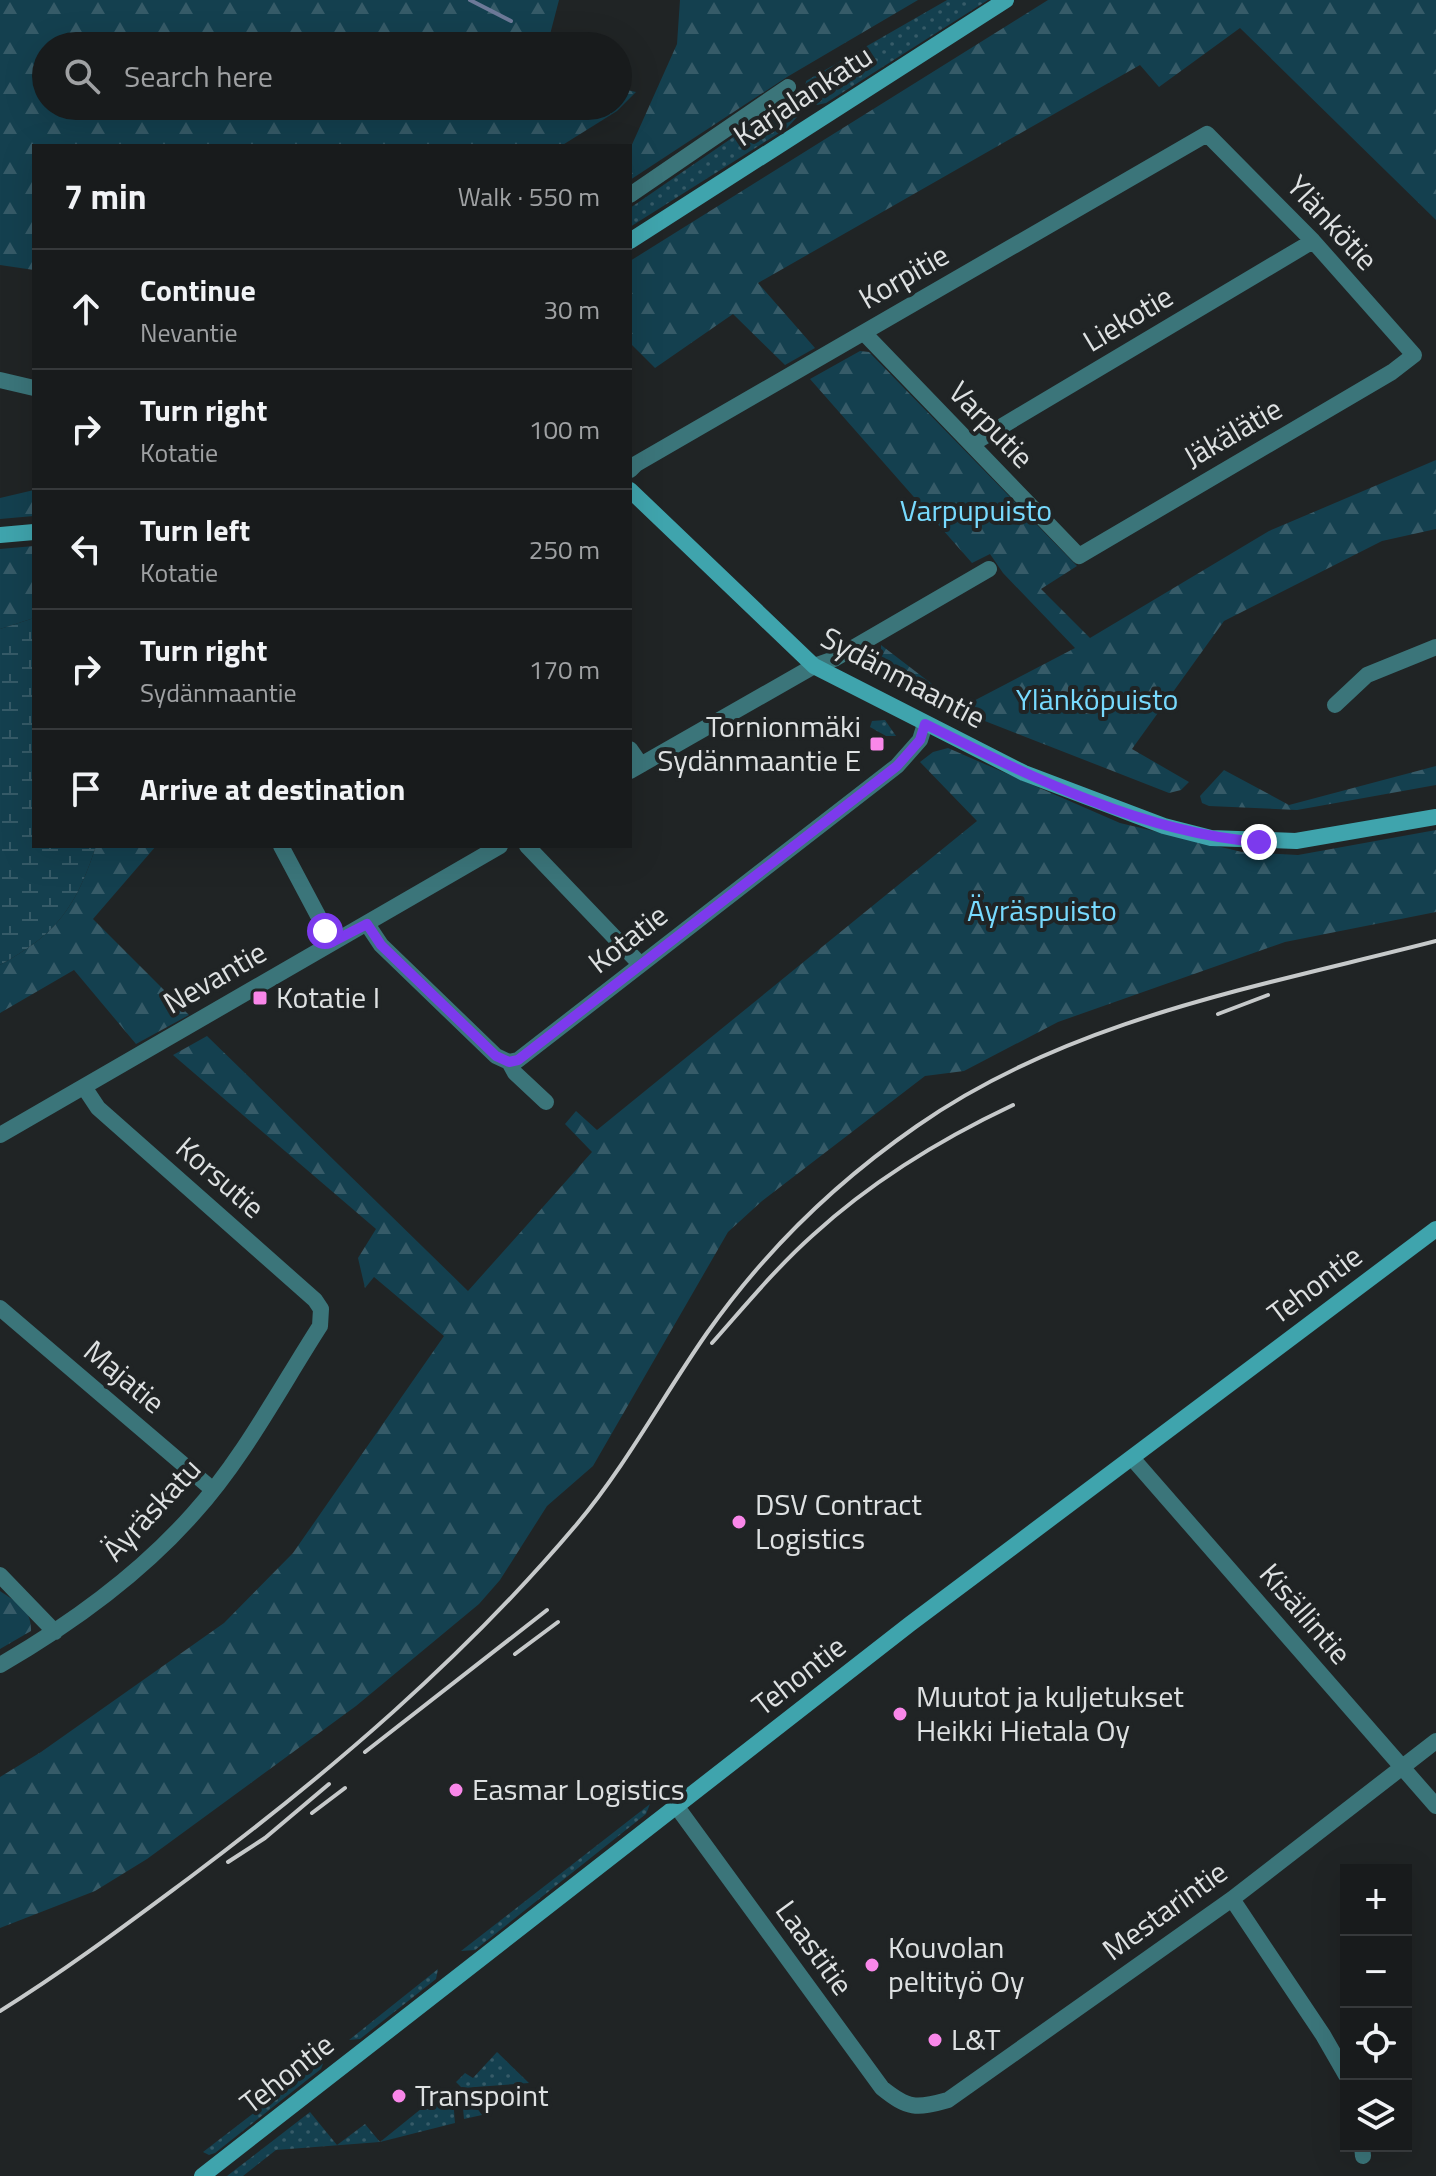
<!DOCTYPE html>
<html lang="en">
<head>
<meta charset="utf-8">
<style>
	:root { --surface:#181b1c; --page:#212425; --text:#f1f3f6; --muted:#9fa1a3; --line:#36393b }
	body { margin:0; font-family:"Titillium Web",sans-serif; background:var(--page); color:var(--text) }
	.controls { position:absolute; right:24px; bottom:24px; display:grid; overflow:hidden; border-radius:0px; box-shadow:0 8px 32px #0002 }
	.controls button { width:72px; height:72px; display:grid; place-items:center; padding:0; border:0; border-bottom:2px solid var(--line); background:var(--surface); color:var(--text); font:40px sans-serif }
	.stop { position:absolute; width:24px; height:24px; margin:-18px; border:6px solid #7c3aed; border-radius:50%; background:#fff }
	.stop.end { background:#7c3aed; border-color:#fff; box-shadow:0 2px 8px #0008 }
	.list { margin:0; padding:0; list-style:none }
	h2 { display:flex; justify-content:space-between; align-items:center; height:104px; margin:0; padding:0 32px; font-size:34px }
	h2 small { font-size:26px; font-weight:400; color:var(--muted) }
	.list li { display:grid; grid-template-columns:52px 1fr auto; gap:24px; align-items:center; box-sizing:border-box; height:120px; padding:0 32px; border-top:2px solid var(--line) }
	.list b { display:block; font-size:30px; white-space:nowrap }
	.list p { margin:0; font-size:26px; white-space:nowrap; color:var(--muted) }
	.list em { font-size:26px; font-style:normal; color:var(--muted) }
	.icon { flex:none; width:44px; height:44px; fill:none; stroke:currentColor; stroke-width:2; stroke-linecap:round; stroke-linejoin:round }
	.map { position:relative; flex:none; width:1436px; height:2176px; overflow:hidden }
	.search { position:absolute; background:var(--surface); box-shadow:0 8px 32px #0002; left:32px; top:32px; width:600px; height:88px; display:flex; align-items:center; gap:20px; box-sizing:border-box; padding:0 28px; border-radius:44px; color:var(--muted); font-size:30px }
	.panel { position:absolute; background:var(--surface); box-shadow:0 8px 32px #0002; left:32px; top:144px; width:600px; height:704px; border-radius:0px }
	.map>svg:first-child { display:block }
</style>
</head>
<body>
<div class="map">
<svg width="1436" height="2176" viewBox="0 0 1436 2176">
	<defs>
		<pattern id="grass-dots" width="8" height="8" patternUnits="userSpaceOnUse" patternTransform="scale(2)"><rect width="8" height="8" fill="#14404f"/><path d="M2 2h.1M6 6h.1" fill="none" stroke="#365b68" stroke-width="1.8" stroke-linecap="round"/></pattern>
		<pattern id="forest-firs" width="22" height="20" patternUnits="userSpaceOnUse" patternTransform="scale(2)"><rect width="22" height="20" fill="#14404f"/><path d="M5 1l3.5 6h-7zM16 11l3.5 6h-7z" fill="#365b68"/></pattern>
		<pattern id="wetland-marsh" width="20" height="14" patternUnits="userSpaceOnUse" patternTransform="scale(2)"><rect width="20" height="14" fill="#14404f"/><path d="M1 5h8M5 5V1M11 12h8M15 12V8" fill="none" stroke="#365b68"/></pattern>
	</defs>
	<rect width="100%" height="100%" fill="#202425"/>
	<path fill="url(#grass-dots)" d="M947 0H988L826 103 817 105 805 91 806 81Z
		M783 103 797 111V117L787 128 630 227V208Z
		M885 720 896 736H886L870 727 872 721Z
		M650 1804 646 1814 475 1950 461 1951Z
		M438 1969 436 1979 360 2039 349 2040Z
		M497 2052 529 2083 462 2088 456 2082 465 2073 473 2078Z
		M325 2058 321 2069 215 2153 209 2155 203 2152Z
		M447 2088 453 2099 455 2123 380 2142 276 2150 243 2176H227L310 2112 337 2145 365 2124 380 2142Z
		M468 2096 482 2115 464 2119 462 2097Z"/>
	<path fill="url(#forest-firs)" d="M0 0H559L547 46H46V106H618V88L636 92 617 111 561 146H34V270L0 265Z
		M680 0H918L787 77 630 180V149L677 44Z
		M1048 0H1436V220L1240 28 1159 87 1140 65 758 283 815 348 785 365 733 314 655 368 630 343V261Z
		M860 351 869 352 1077 566 1041 589 1090 638 1269 531 1436 460V529L1382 541 1224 621 1132 749 1189 782 1181 790 1169 793 972 716 890 679 881 658V645L962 707 1075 648 1003 573 990 554 972 563 810 379Z
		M34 490V516L0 519V498Z
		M34 546V618L0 629V549Z
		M948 748 1120 823 1242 852 1298 855 1436 830V912L1285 942 1058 1022 964 1071 925 1076 762 1201 728 1232 593 1466 547 1506 500 1580 479 1604 356 1706 147 1859 95 1891 0 1928V1777L41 1752 224 1623 293 1553 444 1336 374 1277 365 1288 358 1258 376 1229 173 1055 207 1036 468 1291 592 1152 565 1124 576 1111 597 1130 977 821 920 762 933 752Z
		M1436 766V785L1297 810 1209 806 1202 803 1200 796 1224 770 1289 805Z
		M96 846H156L93 919 189 1015 136 1044 74 970 0 1013V965C57 934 76 907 96 846Z
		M0 1591C16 1602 32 1609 31 1631L0 1649Z"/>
	<path fill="url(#wetland-marsh)" d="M34 618V846H96C76 907 57 934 0 965V629Z"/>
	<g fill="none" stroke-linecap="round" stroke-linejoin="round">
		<path stroke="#6d7998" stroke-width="4" d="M470 0 511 21"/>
		<path stroke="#3b757a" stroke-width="16" d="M630 195 788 87
			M0 380 34 388
			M972 444 1313 241
			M630 470 636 464 1207 134 1313 241 1414 355 1392 372 1079 556 864 333
			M1335 705 1367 675 1436 647
			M630 749 641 765
			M630 771 814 666 834 659 989 569
			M281 846 332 942
			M527 846 640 964
			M367 924 381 945 496 1056 509 1062 518 1060 897 766 920 740 925 724
			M509 1062 515 1073 546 1102
			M0 1135 500 846
			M0 1308 212 1489
			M1132 1458 1436 1806
			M0 1575 55 1632
			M0 1665C71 1624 138 1576 193 1514 243 1459 280 1388 320 1326L321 1309 315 1300 98 1108 84 1087
			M677 1807 882 2088C908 2109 916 2109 948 2100L1232 1899 1436 1741
			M1232 1899 1323 2035 1346 2075
			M1362 2146 1363 2156"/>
		<path stroke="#3fa4ad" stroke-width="16" d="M630 241 1006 0
			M630 490 814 666 1024 773 1164 826 1211 838 1296 841 1436 817
			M0 535 34 532
			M202 2176 910 1624 1436 1229"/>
		<path stroke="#c6c9ca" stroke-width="4" d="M1218 1014 1268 995
			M712 1343C744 1307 776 1268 813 1235 872 1181 941 1139 1013 1105
			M515 1654 558 1622
			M365 1752 547 1610
			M312 1813 345 1788
			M228 1862 265 1838 329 1784
			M0 2011C66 1970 127 1924 189 1878 329 1773 464 1658 577 1524 627 1464 663 1396 707 1333 764 1252 836 1182 917 1126 1070 1019 1258 987 1436 941"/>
	</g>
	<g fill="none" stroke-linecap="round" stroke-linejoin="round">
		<path stroke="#7c3aed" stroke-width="10" d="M325 931 332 942 367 924 381 945 496 1056 509 1062 518 1060 897 766 920 740 925 724C1029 776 1142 833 1259 842"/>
	</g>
	<g fill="#f987e9" stroke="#202425" stroke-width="3">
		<rect x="869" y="736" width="16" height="16" rx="4"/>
		<rect x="252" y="990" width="16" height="16" rx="4"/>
		<circle cx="739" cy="1522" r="8"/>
		<circle cx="900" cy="1714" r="8"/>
		<circle cx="456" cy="1790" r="8"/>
		<circle cx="872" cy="1965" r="8"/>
		<circle cx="935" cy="2040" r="8"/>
		<circle cx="399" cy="2096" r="8"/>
	</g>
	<g text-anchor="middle" stroke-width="8" stroke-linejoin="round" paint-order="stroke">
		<g font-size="30" fill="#dee1e2" stroke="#202425">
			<text transform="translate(803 96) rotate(-33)" y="10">Karjalankatu</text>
			<text transform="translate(1332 223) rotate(47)" y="10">Ylänkötie</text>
			<text transform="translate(904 277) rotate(-30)" y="10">Korpitie</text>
			<text transform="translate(1128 319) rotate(-31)" y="10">Liekotie</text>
			<text transform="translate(991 425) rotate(46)" y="10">Varputie</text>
			<text transform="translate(1233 433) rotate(-30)" y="10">Jäkälätie</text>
			<text transform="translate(903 678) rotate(28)" y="10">Sydänmaantie</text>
			<text transform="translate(628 939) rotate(-38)" y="10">Kotatie</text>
			<text transform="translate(215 978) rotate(-30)" y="10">Nevantie</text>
			<text transform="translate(220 1178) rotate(41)" y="10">Korsutie</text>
			<text transform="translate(1315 1285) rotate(-37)" y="10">Tehontie</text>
			<text transform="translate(124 1377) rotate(40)" y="10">Majatie</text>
			<text transform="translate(152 1510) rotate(-47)" y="10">Äyräskatu</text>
			<text transform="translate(1305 1614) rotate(49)" y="10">Kisällintie</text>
			<text transform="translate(799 1676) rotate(-38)" y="10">Tehontie</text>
			<text transform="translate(1165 1911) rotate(-36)" y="10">Mestarintie</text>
			<text transform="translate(814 1948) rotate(54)" y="10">Laastitie</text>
			<text transform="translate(287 2074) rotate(-38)" y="10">Tehontie</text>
		</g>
		<g font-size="30" fill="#77dafe" stroke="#202425">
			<text x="976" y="521">Varpupuisto</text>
			<text x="1097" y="710">Ylänköpuisto</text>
			<text x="1042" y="921">Äyräspuisto</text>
		</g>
		<g font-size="30" fill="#dee1e2" stroke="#202425" text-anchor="start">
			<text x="861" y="737" text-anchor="end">Tornionmäki<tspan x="861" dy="34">Sydänmaantie E</tspan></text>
			<text x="276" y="1008">Kotatie I</text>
			<text x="755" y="1515">DSV Contract<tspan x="755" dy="34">Logistics</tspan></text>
			<text x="916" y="1707">Muutot ja kuljetukset<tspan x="916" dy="34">Heikki Hietala Oy</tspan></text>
			<text x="472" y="1800">Easmar Logistics</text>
			<text x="888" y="1958">Kouvolan<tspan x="888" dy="34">peltityö Oy</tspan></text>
			<text x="951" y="2050">L&amp;T</text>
			<text x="415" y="2106">Transpoint</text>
		</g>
	</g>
</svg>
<div class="controls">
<button>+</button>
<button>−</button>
<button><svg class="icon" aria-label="locate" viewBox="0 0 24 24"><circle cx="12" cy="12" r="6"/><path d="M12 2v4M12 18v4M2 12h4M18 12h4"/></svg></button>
<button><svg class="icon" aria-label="layers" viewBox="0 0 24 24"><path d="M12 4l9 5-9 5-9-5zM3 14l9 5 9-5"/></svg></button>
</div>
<div class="stop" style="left:325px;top:931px"></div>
<div class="stop end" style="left:1259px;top:842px"></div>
<div class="search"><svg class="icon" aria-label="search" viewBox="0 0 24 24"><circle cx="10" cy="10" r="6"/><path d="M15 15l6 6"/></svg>Search here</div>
<section class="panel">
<h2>7 min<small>Walk · 550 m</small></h2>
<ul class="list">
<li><svg class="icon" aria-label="ahead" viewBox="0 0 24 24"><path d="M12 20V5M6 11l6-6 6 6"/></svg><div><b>Continue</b><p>Nevantie</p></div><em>30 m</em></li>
<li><svg class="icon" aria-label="right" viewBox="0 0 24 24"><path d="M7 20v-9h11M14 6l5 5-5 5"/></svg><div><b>Turn right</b><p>Kotatie</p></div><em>100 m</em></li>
<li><svg class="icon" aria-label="left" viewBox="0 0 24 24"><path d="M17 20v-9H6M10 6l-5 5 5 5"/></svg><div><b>Turn left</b><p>Kotatie</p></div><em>250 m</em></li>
<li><svg class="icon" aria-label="right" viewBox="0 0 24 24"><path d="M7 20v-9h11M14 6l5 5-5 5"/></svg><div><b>Turn right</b><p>Sydänmaantie</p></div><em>170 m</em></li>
<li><svg class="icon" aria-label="arrive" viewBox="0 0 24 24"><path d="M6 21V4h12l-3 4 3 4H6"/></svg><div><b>Arrive at destination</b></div></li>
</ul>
</section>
</div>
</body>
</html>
